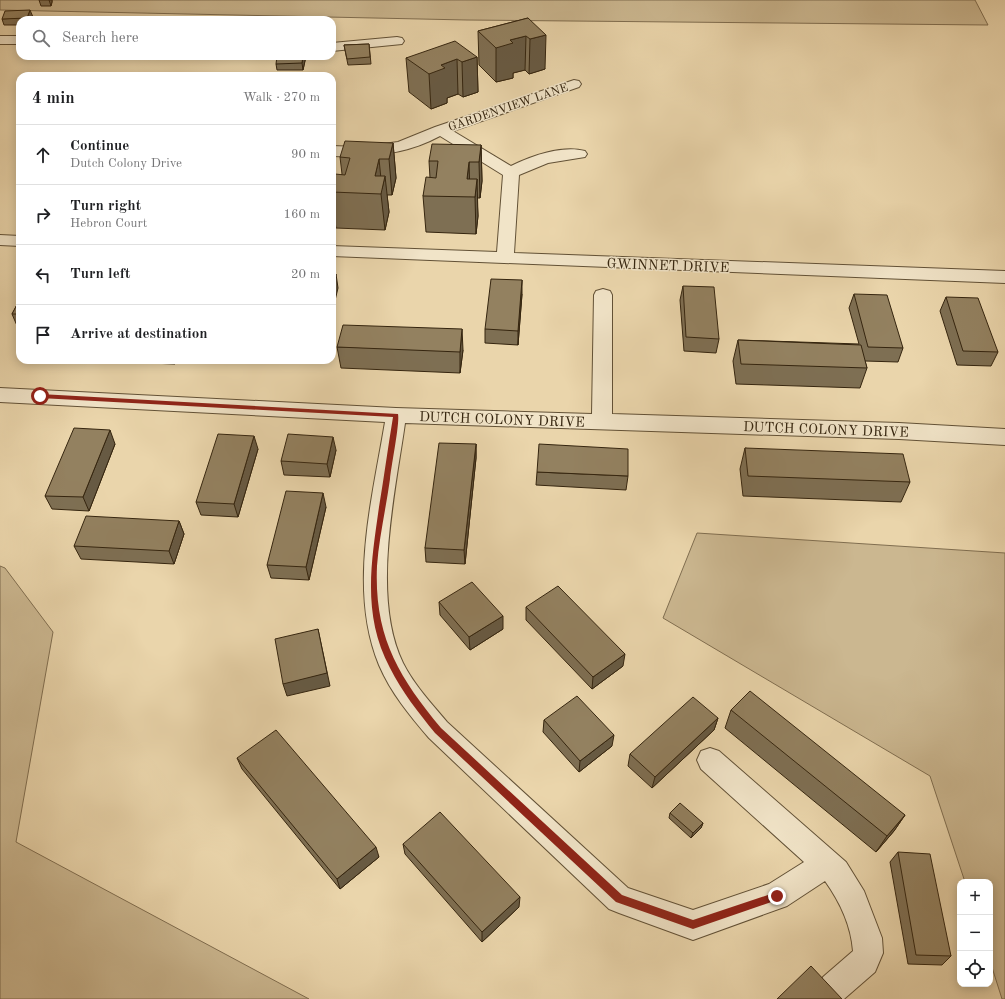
<!DOCTYPE html>
<html lang="en">
<head>
<meta charset="utf-8">
<style>
	:root { --surface:#fff; --page:#f2f2f2; --text:#202124; --muted:#757577; --line:#e0e0e0 }
	body { margin:0; font-family:"Old Standard TT",serif; background:var(--page); color:var(--text) }
	.controls { position:absolute; right:12px; bottom:12px; display:grid; overflow:hidden; border-radius:8px; box-shadow:0 2px 10px #0003 }
	.controls button { width:36px; height:36px; display:grid; place-items:center; padding:0; border:0; border-bottom:1px solid var(--line); background:var(--surface); color:var(--text); font:20px sans-serif }
	.stop { position:absolute; width:12px; height:12px; margin:-9px; border:3px solid #8f2418; border-radius:50%; background:#fff }
	.stop.end { background:#8f2418; border-color:#fff; box-shadow:0 1px 4px #0008 }
	.list { margin:0; padding:0; list-style:none }
	h2 { display:flex; justify-content:space-between; align-items:center; height:52px; margin:0; padding:0 16px; font-size:17px }
	h2 small { font-size:13px; font-weight:400; color:var(--muted) }
	.list li { display:grid; grid-template-columns:26px 1fr auto; gap:12px; align-items:center; box-sizing:border-box; height:60px; padding:0 16px; border-top:1px solid var(--line) }
	.list b { display:block; font-size:15px; white-space:nowrap }
	.list p { margin:0; font-size:13px; white-space:nowrap; color:var(--muted) }
	.list em { font-size:13px; font-style:normal; color:var(--muted) }
	.icon { flex:none; width:22px; height:22px; fill:none; stroke:currentColor; stroke-width:2; stroke-linecap:round; stroke-linejoin:round }
	.map { position:relative; flex:none; width:1005px; height:999px; overflow:hidden }
	.search { position:absolute; background:var(--surface); box-shadow:0 2px 10px #0003; left:16px; top:16px; width:320px; height:44px; display:flex; align-items:center; gap:10px; box-sizing:border-box; padding:0 14px; border-radius:12px; color:var(--muted); font-size:15px }
	.panel { position:absolute; background:var(--surface); box-shadow:0 2px 10px #0003; left:16px; top:72px; width:320px; height:292px; border-radius:12px }
	.map>svg:first-child { display:block }
</style>
</head>
<body>
<div class="map">
<svg width="1005" height="999" viewBox="0 0 1005 999">
	<rect width="100%" height="100%" fill="#ead5ab"/>
	<filter id="stains"><feTurbulence type="fractalNoise" baseFrequency=".005" numOctaves="4"/><feColorMatrix values="0 0 0 0 .2 0 0 0 0 .09 0 0 0 0 .02 0 0 0 .5 -.17"/></filter>
	<radialGradient id="worn" r=".72"><stop offset=".6" stop-color="#630" stop-opacity="0"/><stop offset="1" stop-color="#630" stop-opacity=".3"/></radialGradient>
	<path fill="#cbb790" stroke="#806e50" d="M0 0H975L988 25 467 20 0 10Z
		M697 533 1005 553V999H1002L990 961V882H965L930 776 663 618Z
		M0 566 5 568 53 632 16 842 309 999H0Z"/>
	<g fill="none" stroke-linecap="round" stroke-linejoin="round">
		<g stroke="#625136" stroke-width="2">
			<path id="minor" d="M0 36H20V44H0Z
				M397 37 402 38 404 41 402 44 332 51V43Z
				M574 80 579 81 581 84 579 87 453 131 511 166C531 156 562 145 585 151L587 154 585 157 548 163 519 175 514 253 1005 271V283L332 256V246L497 252 503 175 440 136C407 154 369 158 332 156V146L361 147 398 142 435 127Z
				M0 235 20 236V246L0 245Z
				M603 289 610 291 612 295V414L899 423 1005 429V445L899 439 405 423C395 494 371 597 403 663 414 685 432 704 447 722L628 888 693 910 769 884 804 862 701 769 697 760 701 751 710 748 719 751 846 862 864 891 882 938 883 953 875 972 844 999H823L819 988 823 977 853 951C851 925 840 902 825 881L787 906 693 940 619 913 609 909 429 738C410 716 391 693 379 665 348 590 372 500 385 422L0 402V388L396 408 592 414 594 295 596 291Z"/>
		</g>
		<use href="#minor" fill="#f1e4c8" fill-rule="evenodd"/>
	</g>
	<path fill="#7e6f53" stroke="#35250f" d="M39 0H52V2L51 6H41Z
		M33 17 31 20H20V25H4L2 19Z
		M528 18 545 69 529 74 525 70 513 73V78L496 82 479 65 478 31Z
		M369 44 371 64 348 65 344 45Z
		M306 56 303 70H277L276 64Z
		M477 57 478 92 463 97 458 94 447 98V103L431 109 409 92 406 58Z
		M393 143 396 178 392 195H387L389 212 385 230 336 228 332 203V187L342 174 340 157Z
		M481 145 482 181 480 198H477L478 216 476 234 426 232 423 196 430 178 429 161Z
		M683 286 719 339 716 353 684 351 680 300Z
		M522 294 518 345 485 343V329Z
		M854 294 903 348 898 362 865 361 867 368 860 388 736 384 733 361 738 340 859 344 849 308Z
		M946 297 998 352 991 366 957 365 940 311Z
		M20 299V328H18L12 314Z
		M337 347 463 350 460 373 341 368Z
		M71 360H176L175 364Z
		M115 444 89 511 52 509 45 496Z
		M476 444V458L465 564 426 562 425 548Z
		M745 448 910 482 901 502 743 496 740 469Z
		M258 449 238 517 201 515 196 502Z
		M336 450 330 477 284 475 281 461Z
		M537 472 628 476 626 490 536 485Z
		M326 507 309 580 271 578 267 565Z
		M179 521 184 534 174 564 81 559 74 546Z
		M439 602 503 629 470 650 440 615Z
		M526 607 623 666 592 689 526 620Z
		M731 710 905 815 894 831 876 852 725 728Z
		M718 718 714 730 652 788 628 766 630 754Z
		M544 720 612 746 579 772 543 732Z
		M237 758 379 857 340 889 242 769Z
		M670 813 703 823 701 828 691 838 669 818Z
		M403 844 519 907 482 942 405 854Z
		M898 852 951 956 942 965 908 964 890 862Z"/>
	<path fill="#675a43" stroke="#35250f" d="M49 0H52V2L51 6Z
		M30 10 33 17 31 20H28L27 18Z
		M546 35 545 69 529 74 530 39Z
		M526 36 525 70 513 73V78L496 82V48L510 40Z
		M303 56H306L303 70 302 63Z
		M477 57 478 92 463 97 462 62Z
		M457 59 458 94 447 98V103L431 109 429 74 441 65Z
		M393 143 396 178 392 195 389 159Z
		M481 145 482 181 480 198 479 162Z
		M379 159 382 189 385 176 389 212 385 230 381 194 375 176Z
		M469 162 470 197 467 179Z
		M477 179 478 216 476 234 475 197Z
		M336 274 338 288 332 313V291Z
		M522 280V294L518 345V331Z
		M462 329 463 350 460 373V352Z
		M110 430 115 444 89 511 83 497Z
		M254 436 258 449 238 517 234 504Z
		M333 437 336 450 330 477 327 464Z
		M476 444V458L465 564 464 550Z
		M323 493 326 507 309 580 306 567Z
		M179 521 184 534 174 564 169 551Z
		M503 616V629L470 650 469 637Z
		M318 629 330 686 287 696 283 684Z
		M625 654 623 666 592 689 593 677Z
		M718 718 714 730 652 788 655 777Z
		M614 735 612 746 579 772 580 761Z
		M905 815 894 831 876 852 887 836Z
		M703 823 701 828 691 838 693 833Z
		M376 847 379 857 340 889 337 879Z
		M520 897 519 907 482 942V932Z"/>
	<path fill="#938160" stroke="#35250f" d="M30 10 27 18 2 19 5 11Z
		M77 18V20H68V19Z
		M528 18 546 35 530 39 526 36 510 40 513 43 496 48 478 31Z
		M455 41 477 57 462 62 457 59 441 65 445 68 429 74 406 58Z
		M369 44 370 57 347 59 344 45Z
		M277 56H303L302 63 276 64Z
		M345 141 393 143 389 159H379L375 176H385L381 194 332 192V187L335 174 345 175 350 158 340 157Z
		M432 144 481 145 479 162H469L467 179H477L475 197 423 196 426 177 436 178 438 161H429Z
		M332 274H336L332 291Z
		M491 279 522 280 518 331 485 329Z
		M683 286 714 287 719 339 686 337Z
		M854 294 887 295 903 348 868 347Z
		M946 297 978 298 998 352 963 351Z
		M20 299V314H12Z
		M343 325 462 329 460 352 337 347Z
		M738 340 861 345 867 368 741 364Z
		M74 428 110 430 83 497 45 496Z
		M218 434 254 436 234 504 196 502Z
		M288 434 333 437 327 464 281 461Z
		M439 443 476 444 464 550 425 548Z
		M539 444 628 449V476L537 472Z
		M745 448 903 454 910 482 748 476Z
		M286 491 323 493 306 567 267 565Z
		M86 516 179 521 169 551 74 546Z
		M472 582 503 616 469 637 439 602Z
		M558 586 625 654 593 677 526 607Z
		M318 629 327 673 283 684 275 639Z
		M750 691 905 815 887 836 731 710Z
		M577 696 614 735 580 761 544 720Z
		M693 697 718 718 655 777 630 754Z
		M276 730 376 847 337 879 237 758Z
		M680 803 703 823 693 833 670 813Z
		M440 812 520 897 482 932 403 844Z
		M898 852 930 854 951 956 916 955Z
		M811 966 842 999H777Z"/>
	<path fill="#8f2418" d="M40 394 398 414C400 423 391 467 390 479 386 508 379 538 377 566 374 636 398 676 441 728L622 895 693 920 777 892 781 896 780 899 693 929 616 902 435 733C418 712 402 692 390 668 362 615 371 564 379 507 384 477 388 447 393 417L40 398 37 396Z"/>
	<g text-anchor="middle" stroke-width="3" stroke-linejoin="round" paint-order="stroke">
		<g font-size="12" fill="#35250f" stroke="#f1e4c8">
			<text transform="translate(508 107) rotate(-19)" y="4">GARDENVIEW LANE</text>
		</g>
		<g font-size="14" fill="#35250f" stroke="#f1e4c8">
			<text transform="translate(668 265) rotate(2)" y="5">GWINNET DRIVE</text>
			<text transform="translate(502 419) rotate(2)" y="5">DUTCH COLONY DRIVE</text>
			<text transform="translate(826 429) rotate(2)" y="5">DUTCH COLONY DRIVE</text>
		</g>
	</g>
	<rect width="100%" height="100%" filter="url(#stains)"/>
	<rect width="100%" height="100%" fill="url(#worn)"/>
</svg>
<div class="controls">
<button>+</button>
<button>−</button>
<button><svg class="icon" aria-label="locate" viewBox="0 0 24 24"><circle cx="12" cy="12" r="6"/><path d="M12 2v4M12 18v4M2 12h4M18 12h4"/></svg></button>
</div>
<div class="stop" style="left:40px;top:396px"></div>
<div class="stop end" style="left:777px;top:896px"></div>
<div class="search"><svg class="icon" aria-label="search" viewBox="0 0 24 24"><circle cx="10" cy="10" r="6"/><path d="M15 15l6 6"/></svg>Search here</div>
<section class="panel">
<h2>4 min<small>Walk · 270 m</small></h2>
<ul class="list">
<li><svg class="icon" aria-label="ahead" viewBox="0 0 24 24"><path d="M12 20V5M6 11l6-6 6 6"/></svg><div><b>Continue</b><p>Dutch Colony Drive</p></div><em>90 m</em></li>
<li><svg class="icon" aria-label="right" viewBox="0 0 24 24"><path d="M7 20v-9h11M14 6l5 5-5 5"/></svg><div><b>Turn right</b><p>Hebron Court</p></div><em>160 m</em></li>
<li><svg class="icon" aria-label="left" viewBox="0 0 24 24"><path d="M17 20v-9H6M10 6l-5 5 5 5"/></svg><div><b>Turn left</b></div><em>20 m</em></li>
<li><svg class="icon" aria-label="arrive" viewBox="0 0 24 24"><path d="M6 21V4h12l-3 4 3 4H6"/></svg><div><b>Arrive at destination</b></div></li>
</ul>
</section>
</div>
</body>
</html>
